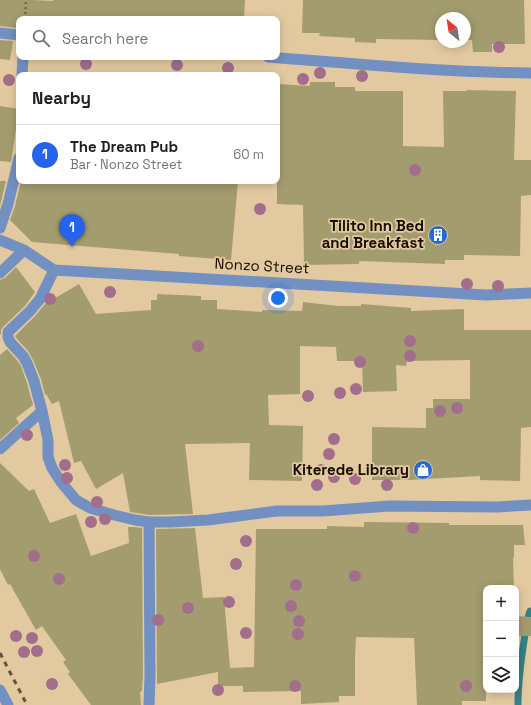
<!DOCTYPE html>
<html lang="en">
<head>
<meta charset="utf-8">
<style>
	:root { --surface:#fff; --page:#f6f6f6; --text:#202124; --muted:#757577; --line:#e0e0e0; --accent:#2563eb }
	body { margin:0; font-family:"Space Grotesk",sans-serif; background:var(--page); color:var(--text) }
	.controls { position:absolute; right:12px; bottom:12px; display:grid; overflow:hidden; border-radius:8px; box-shadow:0 2px 10px #0003 }
	.controls button { width:36px; height:36px; display:grid; place-items:center; padding:0; border:0; border-bottom:1px solid var(--line); background:var(--surface); color:var(--text); font:20px sans-serif }
	.compass { position:absolute; left:435px; top:12px; width:36px; height:36px; border-radius:50%; background:var(--surface); box-shadow:0 2px 10px #0003; rotate:330deg }
	.you { position:absolute; left:278px; top:298px; width:14px; height:14px; margin:-10px; border:3px solid #fff; border-radius:50%; background:#1a73e8; box-shadow:0 0 0 6px #1a73e833 }
	.badge { display:grid; place-items:center; width:26px; height:26px; border-radius:50%; background:var(--accent); color:#fff; font-size:13px; font-weight:700 }
	.pin { position:absolute; translate:-50% -33px; filter:drop-shadow(0 1px 2px #0008) }
	.pin::after { content:''; position:absolute; top:21px; width:14px; height:12px; background:inherit; clip-path:polygon(0 0,100% 0,50% 100%) }
	.list { margin:0; padding:0; list-style:none }
	h2 { display:flex; justify-content:space-between; align-items:center; height:52px; margin:0; padding:0 16px; font-size:17px }
	h2 small { font-size:13px; font-weight:400; color:var(--muted) }
	.list li { display:grid; grid-template-columns:26px 1fr auto; gap:12px; align-items:center; box-sizing:border-box; height:60px; padding:0 16px; border-top:1px solid var(--line) }
	.list b { display:block; font-size:15px; white-space:nowrap }
	.list p { margin:0; font-size:13px; white-space:nowrap; color:var(--muted) }
	.list em { font-size:13px; font-style:normal; color:var(--muted) }
	.icon { flex:none; width:22px; height:22px; fill:none; stroke:currentColor; stroke-width:2; stroke-linecap:round; stroke-linejoin:round }
	.map { position:relative; flex:none; width:531px; height:705px; overflow:hidden }
	.search { position:absolute; background:var(--surface); box-shadow:0 2px 10px #0003; left:16px; top:16px; width:264px; height:44px; display:flex; align-items:center; gap:10px; box-sizing:border-box; padding:0 14px; border-radius:8px; color:var(--muted); font-size:15px }
	.panel { position:absolute; background:var(--surface); box-shadow:0 2px 10px #0003; left:16px; top:72px; width:264px; height:112px; border-radius:8px }
	.map>svg:first-child { display:block }
</style>
</head>
<body>
<div class="map">
<svg width="531" height="705" viewBox="0 0 531 705">
	<rect width="100%" height="100%" fill="#e3c9a0"/>
	<g fill="none" stroke-linecap="round" stroke-linejoin="round">
		<path stroke="#368286" stroke-width="7" d="M518 705C518 681 521 659 525 635 526 626 527 619 530 611H531"/>
	</g>
	<path fill="#a39c6f" d="M0 0H32L53 1V0H245L244 19H17L16 28 0 26Z
		M303 0H524L525 44H492V52H473L472 40H465V18H441V40L376 39V43L355 42V38L319 36 320 33H302Z
		M0 40 13 41 10 60 0 59Z
		M310 82H335V87H355V91H403V146L444 147 443 91H467V90L516 91 514 160H531V195L521 196 520 256 464 255V260H445V264L359 261V264L304 265 303 205 277 204V90H278V84L310 86Z
		M0 106 19 109 11 162 0 161Z
		M0 181H6L0 206Z
		M21 181H238L231 260 179 256V254L32 242 10 220 15 206Z
		M16 267 35 292 25 306 3 327 1 330V335L0 334V280L5 278Z
		M79 284 96 314 151 310V300H157V294L201 296V300H217V309L262 312V310L302 311 303 302 338 306H361V304L411 308V311L464 309V330H531V427L521 428 520 481 480 480V476L409 480H372V427L426 428V408H433V399H470V360L407 361 406 366 396 365 397 391 363 392 362 361H337L336 347 300 346V394L268 395 269 425 303 426 302 481 249 480 250 443 185 444 193 514 150 515 130 512 123 473 96 489 81 461 74 463 59 401 52 404 46 394 45 395 41 379 33 360 28 351 16 338 15 336 35 316 45 304Z
		M7 349 17 360 21 366 27 383 33 405 16 418 19 423 0 440V355Z
		M0 463 29 491 34 489 50 523 76 514 91 556 129 543 128 527H133L142 528 143 675 142 691 140 692 141 705H91L68 674 70 672 63 662 66 660 42 626 36 630 10 584 8 585 0 569Z
		M364 522 449 523V525H523L525 545H514V558H513L514 588H486V701H462V705H417L414 638 356 637 355 659V696H339V702L301 704V691L243 692V686H218V672L157 684 156 529 195 528 203 598 224 597 230 668 254 667 256 529H327V526L364 527Z
		M516 616 531 617V636H516Z"/>
	<g fill="none" stroke-linecap="round" stroke-linejoin="round">
		<path stroke="#77654d" stroke-width="2.5" stroke-dasharray="2 3" stroke-linecap="butt" d="M25 19 26 0"/>
		<path stroke="#7290c2" stroke-width="11" d="M0 33 19 35
			M268 57C356 64 443 72 531 73
			M22 75 23 57
			M0 228 8 204 19 158
			M0 240 24 250 54 270 486 295 531 293
			M54 270 40 299 30 311 8 332V337L10 342 23 356 27 363 34 381 42 411 48 440V457L52 468 61 482 76 500 90 508 114 515 135 520 149 522H170L208 520 277 511H323L389 506 497 507 531 505
			M0 273 24 250
			M0 449 42 411
			M149 522 150 675 149 705
			M0 690 8 705"/>
		<path stroke="#63533d" stroke-width="3" stroke-dasharray="5 5" stroke-linecap="butt" d="M0 653 27 705"/>
	</g>
	<g fill="#a26e8c">
		<circle cx="499" cy="47" r="6"/>
		<circle cx="86" cy="64" r="6"/>
		<circle cx="177" cy="65" r="6"/>
		<circle cx="228" cy="68" r="6"/>
		<circle cx="320" cy="73" r="6"/>
		<circle cx="362" cy="76" r="6"/>
		<circle cx="303" cy="79" r="6"/>
		<circle cx="9" cy="80" r="6"/>
		<circle cx="415" cy="170" r="6"/>
		<circle cx="260" cy="209" r="6"/>
		<circle cx="467" cy="284" r="6"/>
		<circle cx="498" cy="286" r="6"/>
		<circle cx="110" cy="292" r="6"/>
		<circle cx="50" cy="299" r="6"/>
		<circle cx="410" cy="341" r="6"/>
		<circle cx="198" cy="346" r="6"/>
		<circle cx="410" cy="356" r="6"/>
		<circle cx="360" cy="362" r="6"/>
		<circle cx="356" cy="389" r="6"/>
		<circle cx="340" cy="393" r="6"/>
		<circle cx="308" cy="396" r="6"/>
		<circle cx="457" cy="408" r="6"/>
		<circle cx="440" cy="411" r="6"/>
		<circle cx="27" cy="435" r="6"/>
		<circle cx="334" cy="439" r="6"/>
		<circle cx="329" cy="454" r="6"/>
		<circle cx="65" cy="465" r="6"/>
		<circle cx="321" cy="470" r="6"/>
		<circle cx="334" cy="477" r="6"/>
		<circle cx="67" cy="478" r="6"/>
		<circle cx="355" cy="479" r="6"/>
		<circle cx="317" cy="485" r="6"/>
		<circle cx="387" cy="485" r="6"/>
		<circle cx="97" cy="502" r="6"/>
		<circle cx="105" cy="519" r="6"/>
		<circle cx="91" cy="522" r="6"/>
		<circle cx="413" cy="528" r="6"/>
		<circle cx="246" cy="541" r="6"/>
		<circle cx="34" cy="556" r="6"/>
		<circle cx="236" cy="564" r="6"/>
		<circle cx="355" cy="576" r="6"/>
		<circle cx="59" cy="579" r="6"/>
		<circle cx="296" cy="585" r="6"/>
		<circle cx="229" cy="602" r="6"/>
		<circle cx="291" cy="606" r="6"/>
		<circle cx="188" cy="608" r="6"/>
		<circle cx="158" cy="620" r="6"/>
		<circle cx="299" cy="621" r="6"/>
		<circle cx="246" cy="633" r="6"/>
		<circle cx="298" cy="634" r="6"/>
		<circle cx="16" cy="636" r="6"/>
		<circle cx="32" cy="638" r="6"/>
		<circle cx="37" cy="651" r="6"/>
		<circle cx="24" cy="652" r="6"/>
		<circle cx="52" cy="684" r="6"/>
		<circle cx="295" cy="686" r="6"/>
		<circle cx="466" cy="686" r="6"/>
		<circle cx="218" cy="690" r="6"/>
	</g>
	<defs>
		<g id="building-disc" transform="scale(1)"><circle r="9.5" fill="#2668d4" stroke="#e3c9a0"/><path d="M-4-6H4V6H1V3H-1V6H-4ZM-2.5-4.3h1.7v1.8h-1.7ZM.8-4.3h1.7v1.8H.8ZM-2.5-1h1.7V.8h-1.7ZM.8-1h1.7V.8H.8Z" fill="#fff"/></g>
		<g id="shop-disc" transform="scale(1)"><circle r="9.5" fill="#2668d4" stroke="#e3c9a0"/><path d="M-5-2.5h2.3a2.7 3.5 0 0 1 5.4 0H5L5.5 6h-11ZM-1.5-2.5h3a1.5 2.3 0 0 0-3 0Z" fill="#fff"/></g>
	</defs>
	<g fill-rule="evenodd">
		<use href="#building-disc" x="438" y="235"/>
		<use href="#shop-disc" x="423" y="470"/>
	</g>
	<g text-anchor="middle" stroke-width="3.5" stroke-linejoin="round" paint-order="stroke">
		<g font-size="15" font-weight="bold" fill="#140b01" stroke="#e3c9a0" text-anchor="end">
			<text x="424" y="231">Tilito Inn Bed<tspan x="424" dy="17">and Breakfast</tspan></text>
			<text x="409" y="475">Kiterede Library</text>
		</g>
		<g font-size="15" fill="#140b01" stroke="#e3c9a0">
			<text transform="translate(262 266) rotate(3)" y="5">Nonzo Street</text>
		</g>
	</g>
</svg>
<div class="controls">
<button>+</button>
<button>−</button>
<button><svg class="icon" aria-label="layers" viewBox="0 0 24 24"><path d="M12 4l9 5-9 5-9-5zM3 14l9 5 9-5"/></svg></button>
</div>
<svg class="compass" viewBox="-18 -18 36 36"><path d="M0-13l5 13h-10z" fill="#e53935"/><path d="M0 13l5-13h-10z" fill="#757577"/></svg>
<div class="you"></div>
<div class="pin badge" style="left:72px;top:247px">1</div>
<div class="search"><svg class="icon" aria-label="search" viewBox="0 0 24 24"><circle cx="10" cy="10" r="6"/><path d="M15 15l6 6"/></svg>Search here</div>
<section class="panel">
<h2>Nearby<small></small></h2>
<ul class="list">
<li><span class="badge">1</span><div><b>The Dream Pub</b><p>Bar · Nonzo Street</p></div><em>60 m</em></li>
</ul>
</section>
</div>
</body>
</html>
